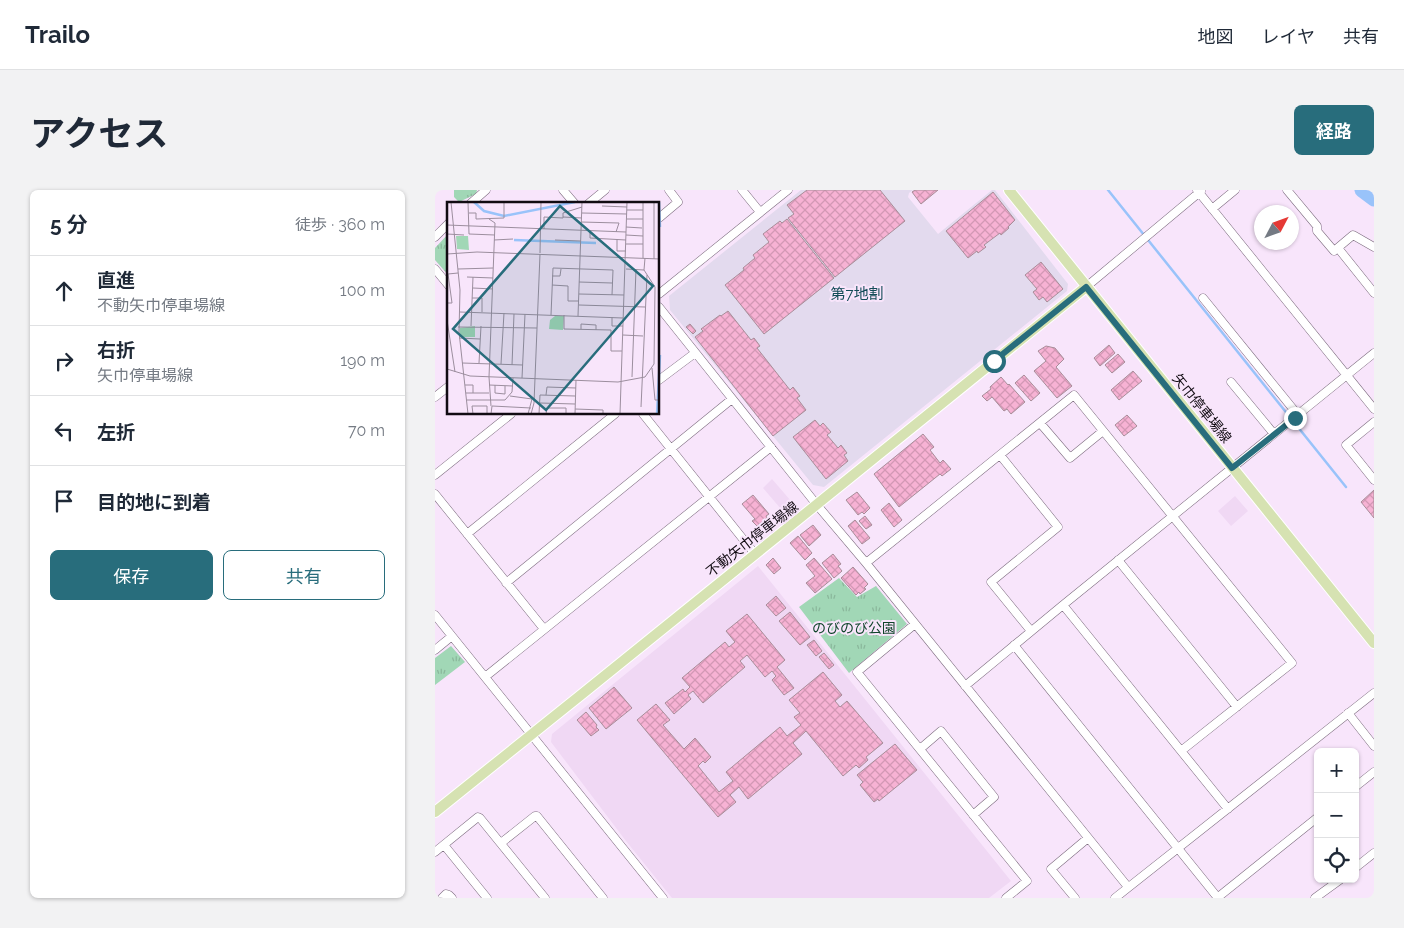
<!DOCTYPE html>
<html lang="ja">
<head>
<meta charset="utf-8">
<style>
	:root { --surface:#fff; --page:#f2f2f3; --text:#1f2937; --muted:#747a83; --line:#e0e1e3; --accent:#286d7c }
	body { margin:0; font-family:Raleway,"Noto Sans JP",sans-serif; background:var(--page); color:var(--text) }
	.controls { position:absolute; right:15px; bottom:15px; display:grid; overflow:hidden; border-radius:8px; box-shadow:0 1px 4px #0004 }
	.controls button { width:45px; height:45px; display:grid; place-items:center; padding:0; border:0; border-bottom:1px solid var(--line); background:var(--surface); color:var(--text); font:25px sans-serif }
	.compass { position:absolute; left:819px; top:15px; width:45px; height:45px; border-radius:50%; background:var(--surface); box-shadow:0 1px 4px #0004; rotate:49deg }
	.stop { position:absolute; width:15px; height:15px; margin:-11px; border:4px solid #286d7c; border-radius:50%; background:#fff }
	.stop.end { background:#286d7c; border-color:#fff; box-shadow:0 1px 5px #0008 }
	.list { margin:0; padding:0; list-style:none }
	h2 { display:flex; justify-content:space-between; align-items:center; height:65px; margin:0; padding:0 20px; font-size:21px }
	h2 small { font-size:16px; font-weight:400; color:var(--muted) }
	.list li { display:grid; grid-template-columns:32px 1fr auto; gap:15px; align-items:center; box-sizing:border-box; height:70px; padding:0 20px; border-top:1px solid var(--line) }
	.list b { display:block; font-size:19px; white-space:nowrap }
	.list p { margin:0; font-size:16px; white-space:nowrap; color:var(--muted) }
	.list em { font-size:16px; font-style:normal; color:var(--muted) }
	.actions { display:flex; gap:10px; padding:15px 20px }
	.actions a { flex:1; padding:11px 0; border:1px solid var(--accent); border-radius:8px; text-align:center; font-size:18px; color:var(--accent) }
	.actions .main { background:var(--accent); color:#fff }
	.icon { flex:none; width:28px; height:28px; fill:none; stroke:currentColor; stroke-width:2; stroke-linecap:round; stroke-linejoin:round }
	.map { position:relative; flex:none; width:939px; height:708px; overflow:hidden; border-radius:8px }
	header { display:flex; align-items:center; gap:30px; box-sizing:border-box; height:70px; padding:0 25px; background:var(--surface); border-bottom:1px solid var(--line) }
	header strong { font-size:24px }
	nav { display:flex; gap:28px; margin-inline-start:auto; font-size:18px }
	.intro { display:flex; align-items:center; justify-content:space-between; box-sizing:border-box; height:120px; padding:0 30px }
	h1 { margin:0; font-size:35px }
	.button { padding:12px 22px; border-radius:8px; background:var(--accent); color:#fff; font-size:18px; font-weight:700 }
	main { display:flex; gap:30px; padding:0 30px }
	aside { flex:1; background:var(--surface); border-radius:8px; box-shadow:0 1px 4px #0004 }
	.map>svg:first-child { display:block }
</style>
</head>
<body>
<header>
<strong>Trailo</strong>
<nav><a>地図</a><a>レイヤ</a><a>共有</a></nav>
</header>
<div class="intro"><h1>アクセス</h1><a class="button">経路</a></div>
<main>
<aside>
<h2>5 分<small>徒歩 · 360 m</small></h2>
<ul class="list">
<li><svg class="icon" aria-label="ahead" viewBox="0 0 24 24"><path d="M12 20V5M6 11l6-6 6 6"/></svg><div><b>直進</b><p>不動矢巾停車場線</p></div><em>100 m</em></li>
<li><svg class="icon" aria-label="right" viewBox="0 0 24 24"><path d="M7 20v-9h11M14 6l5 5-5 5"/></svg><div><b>右折</b><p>矢巾停車場線</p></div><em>190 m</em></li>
<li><svg class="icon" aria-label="left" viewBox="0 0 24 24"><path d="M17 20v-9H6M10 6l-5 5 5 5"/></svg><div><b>左折</b></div><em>70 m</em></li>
<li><svg class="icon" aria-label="arrive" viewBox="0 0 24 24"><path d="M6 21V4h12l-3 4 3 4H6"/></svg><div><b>目的地に到着</b></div></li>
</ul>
<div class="actions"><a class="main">保存</a><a>共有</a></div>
</aside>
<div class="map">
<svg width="939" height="708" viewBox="0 0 939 708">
	<defs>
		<pattern id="park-tufts" width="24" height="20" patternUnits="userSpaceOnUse" patternTransform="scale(1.25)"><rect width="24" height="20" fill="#a1d7b6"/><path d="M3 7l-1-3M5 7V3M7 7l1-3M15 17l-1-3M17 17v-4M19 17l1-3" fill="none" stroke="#8ab79b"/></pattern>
		<pattern id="building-cross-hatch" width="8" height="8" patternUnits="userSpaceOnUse" patternTransform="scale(1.25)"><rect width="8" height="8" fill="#f7b2d4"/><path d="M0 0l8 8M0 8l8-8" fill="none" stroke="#d398b5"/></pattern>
	</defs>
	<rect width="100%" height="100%" fill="#f8e5fb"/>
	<path fill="#e3daee" d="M366 0H478L474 3 473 7 503 44 557 0H560L633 94 632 101 389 297 378 295 235 120 234 106Z"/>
	<path fill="#f0d8f4" d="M337 289 356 311 346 319 328 298Z
		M800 306 813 321 796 336 783 321Z
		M323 376 576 691 554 708H237L191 651 116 552 117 544Z"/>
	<path fill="url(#park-tufts)" d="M19 0H42L41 4 24 12 19 7Z
		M14 43V86L0 70V58Z
		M404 388 422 407 441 396 472 434 414 483 364 417Z
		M16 456 30 472 0 495V468Z"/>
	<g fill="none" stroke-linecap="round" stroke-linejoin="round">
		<path stroke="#99c3fa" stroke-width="2.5" d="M673 0 911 297"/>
		<path stroke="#99c3fa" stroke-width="15" d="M927 0 939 9"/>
	</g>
	<path fill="url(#building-cross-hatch)" stroke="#a88d99" d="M372 0H445L470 31 400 87 353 28 359 24 352 15Z
		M480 0H503L486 14 477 2Z
		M558 2 580 30 573 37 574 38 566 45 565 43 549 55 551 57 543 63 542 61 533 68 511 41Z
		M352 29 399 88 329 144 290 95 309 80 308 78 320 68 318 65 334 52 328 44 345 31 347 33Z
		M606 72 628 99 612 112 608 107 604 110 598 102 602 99 590 85Z
		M293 121 316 150 319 148 325 156 322 158 355 200 358 197 365 206 362 208 371 220 338 246 260 147 268 141 266 139 285 125 286 126Z
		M255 134 261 141 258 144 251 137Z
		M674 155 680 163 665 176 659 168Z
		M611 156 620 158 629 169 621 177 637 196 622 208 599 181 611 171 603 161Z
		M683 164 690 172 677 183 670 175Z
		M698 181 707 191 684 210 676 200Z
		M589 185 605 203 596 211 580 193Z
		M566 187 573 195 574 194 590 212 576 224 572 219 569 221 557 207 552 211 547 206 556 199 555 197Z
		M692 225 702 236 689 246 680 235Z
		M380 230 385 236 388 233 396 242 392 245 403 258 406 255 412 263 409 265 413 271 391 289 358 247Z
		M488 244 499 257 495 260 505 273 508 270 516 279 507 286 505 284 464 317 439 284Z
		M939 300V328L926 312Z
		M422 302 435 318 429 324 427 322 423 325 411 310Z
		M318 305 334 324 331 326 332 328 322 336 317 331 320 329 307 314Z
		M454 313 467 330 459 337 446 320Z
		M430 326 437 335 431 339 424 331Z
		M420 330 435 348 427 354 413 336Z
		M378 335 386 345 374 356 365 345Z
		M363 346 377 363 370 370 355 353Z
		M398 364 406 374 403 376 407 381 399 388 387 373Z
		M338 368 346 378 339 384 331 375Z
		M379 368 397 389 380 403 371 393 380 386 371 375Z
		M418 377 433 394 429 398 431 399 425 404 424 402 421 405 406 388Z
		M341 406 351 418 341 426 331 415Z
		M355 422 375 447 365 455 344 431Z
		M312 424 350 470 342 477 359 498 349 505 337 490 341 486 337 481 330 487 312 465 305 471 310 477 268 513 258 501 253 505 256 509 239 524 230 513 248 499 250 502 255 497 247 488 290 452 294 457 300 452 291 441Z
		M379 450 387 461 381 466 372 455Z
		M389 463 399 475 394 479 384 467Z
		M388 482 407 505 400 511 405 517 412 511 448 553 431 567 433 570 424 578 421 575 408 586 371 541 358 553 367 564 313 609 304 597 295 605 301 612 283 627 202 530 221 514 235 530 228 535 249 559 260 548 276 567 270 573 268 571 263 576 284 602 298 591 291 582 345 537 352 546 366 535 359 527 365 523 354 510Z
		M179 497 197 518 171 539 154 518Z
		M151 522 162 535 161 537 164 540 156 546 142 530Z
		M460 554 482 580 444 611 443 609 439 612 425 595 428 592 422 585Z"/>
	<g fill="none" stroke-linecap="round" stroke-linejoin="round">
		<g stroke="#7c6b7e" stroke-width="9">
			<path id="minor" d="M128 0 140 14
				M307 0 325 22
				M762 0 939 219
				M852 0 882 36V41L899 61 918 45 939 57
				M35 14 51 0
				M153 14 170 0
				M777 19 800 0
				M224 28 243 12 234 0
				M0 47 14 33
				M903 58 939 103
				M0 79 14 96
				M651 97 766 1
				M224 104 353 0
				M768 108 863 225
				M224 117 382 315 431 373 693 697
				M224 190 260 163
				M796 192 839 244
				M0 207 14 196
				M208 224 320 364
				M939 232 911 255 939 290
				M605 233 635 268 668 241
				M565 265 623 337 556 392 596 441
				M0 285 76 224
				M0 304 109 439
				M32 344 180 224
				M683 370 802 517
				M431 373 639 205 857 473 746 561
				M71 393 297 209
				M628 415 793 619
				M0 425 228 708
				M480 434 422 482 592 691 571 708
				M579 455 783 708
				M0 460 17 446
				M50 487 336 257
				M530 496 628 415 939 163
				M913 523 939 556
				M485 559 506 541 559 607 538 625
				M920 597 939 582
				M66 653 100 626H102L168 708
				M9 655 52 708
				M0 662 43 627 45 628 110 708
				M920 678 939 663
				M7 708 11 704 14 705 17 708
				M640 708 616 679 653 648
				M680 708 939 503
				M782 708 883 627
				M880 708 906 689"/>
		</g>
		<g stroke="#fff" stroke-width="12">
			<path id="major" d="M574 0 939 453
				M0 622C218 448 434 271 651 97"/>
		</g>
		<use href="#minor" stroke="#fff" stroke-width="8"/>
		<use href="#major" stroke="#d6e2b2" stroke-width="10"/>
	</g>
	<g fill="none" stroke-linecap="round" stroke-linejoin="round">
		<path stroke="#286d7c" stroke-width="6" d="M559 171 651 97 797 278 860 228"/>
	</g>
	<g text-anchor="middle" stroke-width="4" stroke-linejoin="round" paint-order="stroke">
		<g font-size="14" fill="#110b12" stroke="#f8e5fb">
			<text transform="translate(767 218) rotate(51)" y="5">矢巾停車場線</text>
			<text transform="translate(317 349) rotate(-38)" y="5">不動矢巾停車場線</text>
		</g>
		<g font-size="14" fill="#10452b" stroke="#f8e5fb">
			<text x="419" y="443">のびのび公園</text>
		</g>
		<g font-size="15" fill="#124b57" stroke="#f8e5fb">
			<text x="422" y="109">第7地割</text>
		</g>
	</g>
	<g transform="translate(12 12)">
		<rect width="212" height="212" fill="#f8e5fb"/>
		<path d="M9 34H21L22 48 10 47ZM108 114H117L116 128 102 127 103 118ZM28 124V135H13V126Z" fill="#a1d7b6"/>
		<path fill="none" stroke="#99c3fa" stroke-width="2.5" d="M27 0 37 9 57 14 128 0M212 0 213 25M67 38 149 41M210 212 213 153"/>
		<path fill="none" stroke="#9c8e9e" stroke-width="1" d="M4 0 13 88 12 130 21 212M21 0 22 32 48 33M196 0V56M207 0V57M155 4 180 5M180 8H196M22 11H29V17L57 16V0M135 11 180 12M116 15 135 16M42 17 48 21 42 175 44 204M180 17H196M134 20 172 21 169 30M0 23 179 30M179 25 195 26M97 27V15L116 16V11L135 5M143 29V36L179 38M0 32 17 33M179 33 196 34M170 37V49H179M47 38 66 37M108 38 134 39M179 42H196M93 51 94 0M0 52 30 50 213 57M11 67 46 66M179 67 197 68M105 74H113L114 67M20 75 46 76M132 80 165 81M105 83 121 84V99H132M26 86 46 87M132 92 177 93M25 96H35V110M0 101H5L1 72 11 71M132 103 198 105M13 110 176 116M104 113 106 66 166 68 165 93M117 113V127L164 128V149H175M131 114 135 0M165 115V124H176M0 118 8 170M24 124 26 75M11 125 90 126M134 127V122L149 123V128M176 133 196 134M12 136 33 137M15 161 76 163M32 161 34 124M54 162 57 111M65 163 67 112M205 166 208 198H213M0 167 23 174 171 180 198 175 207 162 208 85 197 68 198 56M185 175 189 67M75 176 78 112M18 183H26V191M42 183 66 184M48 183V191L58 192V184M19 191H42M99 193 100 185 129 186M63 194 85 197 81 212M20 198H58L65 190 66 176M93 201 128 202M194 205 200 73M128 207 156 208V212M26 212 25 204H40V212M44 212 45 204 84 206M84 212 87 201 93 52M92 212 93 193 128 194M99 212 100 206H119V212M128 212 129 178M173 212 180 0"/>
		<path fill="#286d7c" fill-opacity="0.15" stroke="#286d7c" stroke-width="2.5" d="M113 4 206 84 99 208 6 127Z"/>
		<rect width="212" height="212" fill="none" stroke="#110b12" stroke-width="2.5"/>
	</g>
</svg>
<div class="controls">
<button>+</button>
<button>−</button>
<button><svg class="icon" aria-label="locate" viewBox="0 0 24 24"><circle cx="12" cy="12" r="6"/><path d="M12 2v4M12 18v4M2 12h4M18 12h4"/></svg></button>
</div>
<svg class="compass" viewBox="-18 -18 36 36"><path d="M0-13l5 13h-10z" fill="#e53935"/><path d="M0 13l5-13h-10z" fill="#747a83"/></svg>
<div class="stop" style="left:559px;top:171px"></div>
<div class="stop end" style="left:860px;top:228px"></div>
</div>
</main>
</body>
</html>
